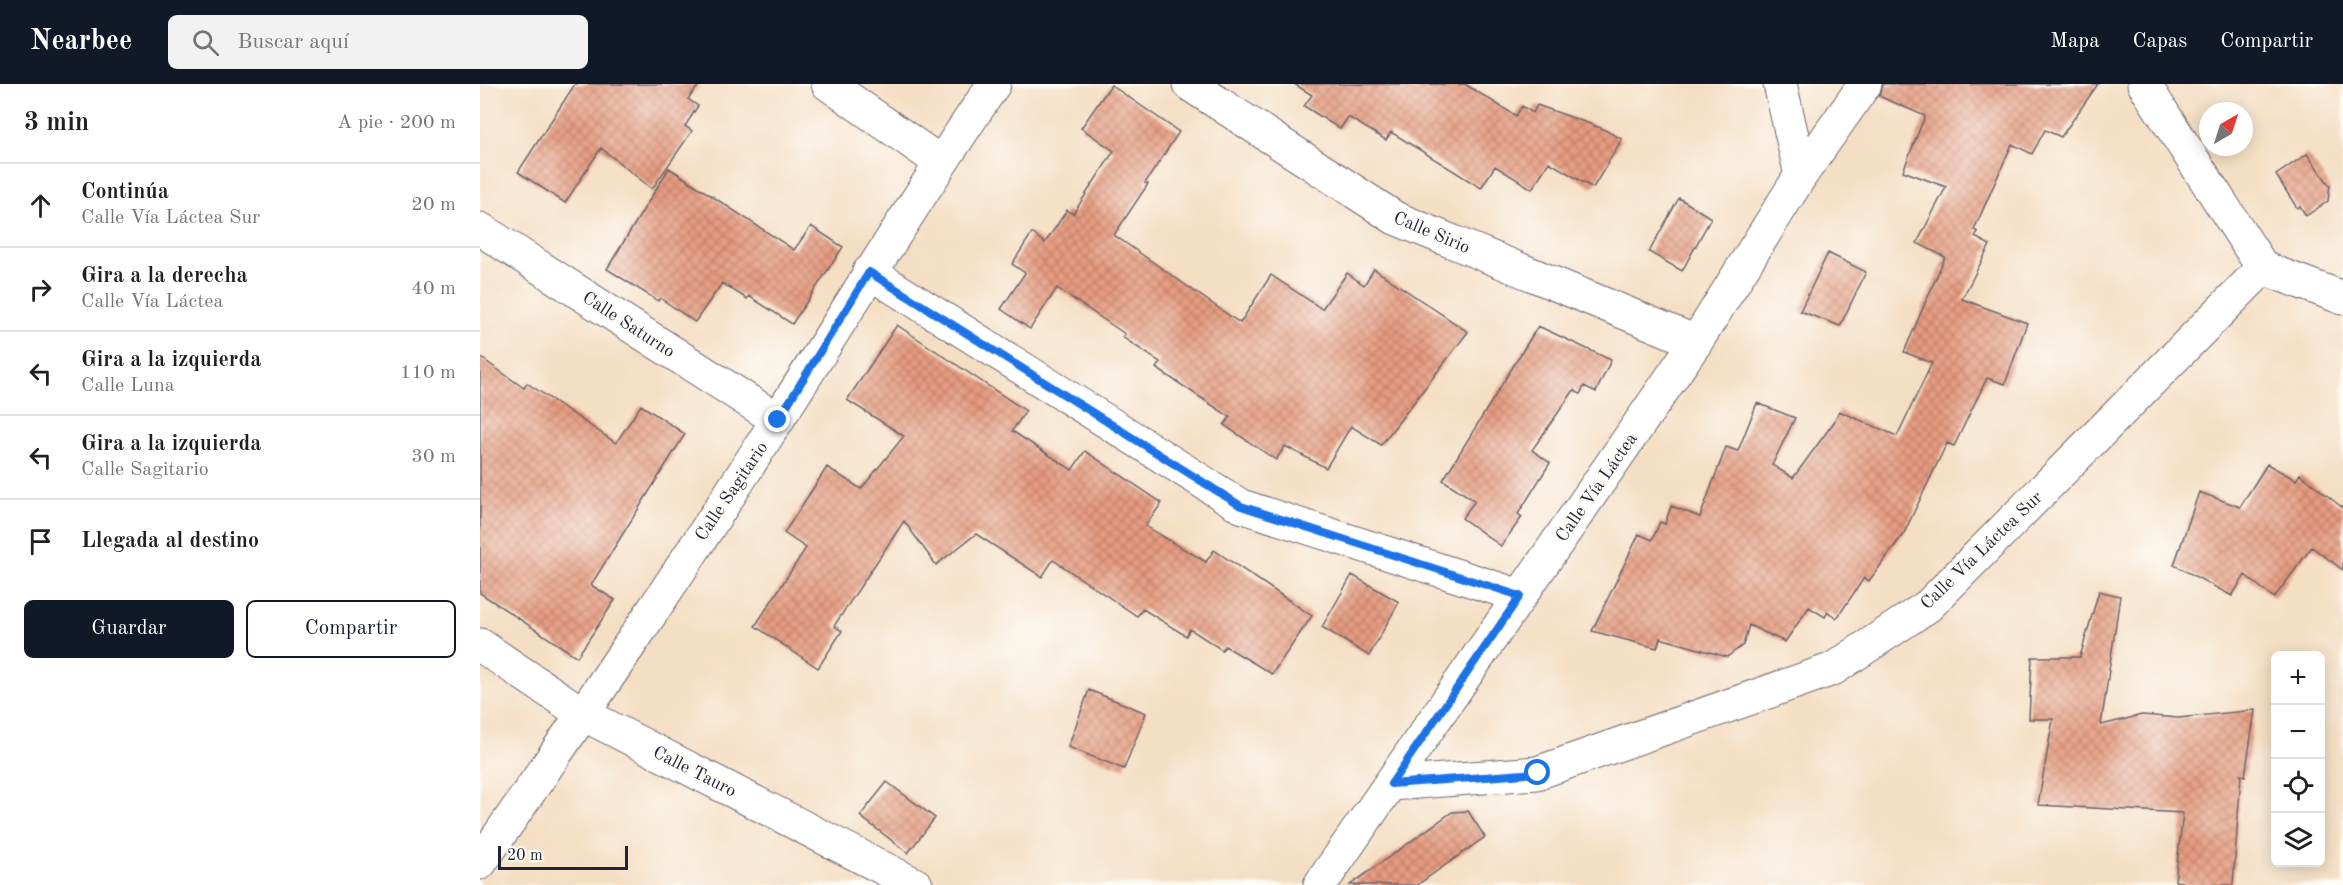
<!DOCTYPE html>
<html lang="es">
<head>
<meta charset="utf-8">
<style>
	:root { --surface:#fff; --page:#f2f2f2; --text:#202124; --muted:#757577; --line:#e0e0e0; --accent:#111827 }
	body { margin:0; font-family:"Old Standard TT",serif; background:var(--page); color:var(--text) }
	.controls { position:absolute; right:18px; bottom:18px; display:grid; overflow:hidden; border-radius:9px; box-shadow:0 3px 15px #0003 }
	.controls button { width:54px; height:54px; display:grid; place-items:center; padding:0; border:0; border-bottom:2px solid var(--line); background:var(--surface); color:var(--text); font:30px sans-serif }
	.compass { position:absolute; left:1719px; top:18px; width:54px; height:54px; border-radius:50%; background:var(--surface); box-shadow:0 3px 15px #0003; rotate:39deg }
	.scale { position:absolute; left:18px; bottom:15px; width:130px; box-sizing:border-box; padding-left:6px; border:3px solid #22223b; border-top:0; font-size:16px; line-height:21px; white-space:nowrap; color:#22223b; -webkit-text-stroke:4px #fdfcf7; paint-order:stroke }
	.stop { position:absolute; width:18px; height:18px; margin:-14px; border:4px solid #1a73e8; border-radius:50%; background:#fff }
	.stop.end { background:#1a73e8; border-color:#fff; box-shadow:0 2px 6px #0008 }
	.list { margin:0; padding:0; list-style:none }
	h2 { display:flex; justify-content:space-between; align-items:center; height:78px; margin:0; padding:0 24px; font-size:26px }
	h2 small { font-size:20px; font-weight:400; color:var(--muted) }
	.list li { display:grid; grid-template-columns:39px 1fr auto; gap:18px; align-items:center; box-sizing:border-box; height:84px; padding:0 24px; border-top:2px solid var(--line) }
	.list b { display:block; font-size:22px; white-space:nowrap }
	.list p { margin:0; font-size:20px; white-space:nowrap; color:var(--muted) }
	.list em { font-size:20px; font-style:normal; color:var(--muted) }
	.actions { display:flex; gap:12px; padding:18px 24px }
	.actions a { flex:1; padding:14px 0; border:2px solid var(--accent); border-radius:9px; text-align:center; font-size:21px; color:var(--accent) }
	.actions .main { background:var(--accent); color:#fff }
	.icon { flex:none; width:33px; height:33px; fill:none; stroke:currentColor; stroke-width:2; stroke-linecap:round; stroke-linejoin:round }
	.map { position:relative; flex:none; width:1863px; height:801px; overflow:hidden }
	header { display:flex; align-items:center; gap:36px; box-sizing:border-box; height:84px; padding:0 30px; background:var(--accent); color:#fff }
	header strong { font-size:28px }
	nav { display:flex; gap:33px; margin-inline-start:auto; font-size:21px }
	.search { width:420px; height:54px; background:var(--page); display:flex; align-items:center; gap:15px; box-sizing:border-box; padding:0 21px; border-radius:9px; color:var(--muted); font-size:22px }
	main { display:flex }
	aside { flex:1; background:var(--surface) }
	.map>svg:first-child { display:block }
</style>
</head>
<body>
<header>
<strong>Nearbee</strong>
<div class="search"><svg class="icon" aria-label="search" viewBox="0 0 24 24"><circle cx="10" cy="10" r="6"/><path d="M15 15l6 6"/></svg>Buscar aquí</div>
<nav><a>Mapa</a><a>Capas</a><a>Compartir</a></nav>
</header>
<main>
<aside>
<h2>3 min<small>A pie · 200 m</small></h2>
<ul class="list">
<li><svg class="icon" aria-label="ahead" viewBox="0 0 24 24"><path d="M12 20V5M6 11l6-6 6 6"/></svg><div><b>Continúa</b><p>Calle Vía Láctea Sur</p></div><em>20 m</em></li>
<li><svg class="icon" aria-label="right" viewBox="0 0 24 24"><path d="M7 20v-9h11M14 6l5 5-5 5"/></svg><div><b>Gira a la derecha</b><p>Calle Vía Láctea</p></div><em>40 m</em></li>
<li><svg class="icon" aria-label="left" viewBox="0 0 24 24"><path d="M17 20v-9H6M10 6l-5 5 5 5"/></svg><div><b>Gira a la izquierda</b><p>Calle Luna</p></div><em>110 m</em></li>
<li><svg class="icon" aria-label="left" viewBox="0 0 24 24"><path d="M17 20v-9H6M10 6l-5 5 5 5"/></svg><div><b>Gira a la izquierda</b><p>Calle Sagitario</p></div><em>30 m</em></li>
<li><svg class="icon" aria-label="arrive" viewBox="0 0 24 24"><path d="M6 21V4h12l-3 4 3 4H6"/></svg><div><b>Llegada al destino</b></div></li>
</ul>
<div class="actions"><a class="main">Guardar</a><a>Compartir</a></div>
</aside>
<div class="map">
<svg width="1863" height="801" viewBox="0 0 1863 801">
	<defs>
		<pattern id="building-cross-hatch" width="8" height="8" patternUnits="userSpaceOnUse" patternTransform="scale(1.5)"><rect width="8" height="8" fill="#e79c80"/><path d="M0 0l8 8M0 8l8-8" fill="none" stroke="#bb7f6a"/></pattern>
	</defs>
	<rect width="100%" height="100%" fill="#fdfcf7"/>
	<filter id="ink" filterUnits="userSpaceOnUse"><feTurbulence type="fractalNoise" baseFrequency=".0167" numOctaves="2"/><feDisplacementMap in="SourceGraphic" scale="12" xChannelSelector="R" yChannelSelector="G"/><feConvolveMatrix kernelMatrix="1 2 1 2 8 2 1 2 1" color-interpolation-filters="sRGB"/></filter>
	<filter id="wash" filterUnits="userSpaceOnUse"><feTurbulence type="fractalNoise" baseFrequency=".008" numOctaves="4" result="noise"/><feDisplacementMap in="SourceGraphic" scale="24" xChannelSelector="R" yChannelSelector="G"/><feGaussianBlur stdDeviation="1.35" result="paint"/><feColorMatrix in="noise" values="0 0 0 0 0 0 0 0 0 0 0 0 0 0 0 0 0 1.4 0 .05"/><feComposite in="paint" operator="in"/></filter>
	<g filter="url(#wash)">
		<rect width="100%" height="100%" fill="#f5dfc4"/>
		<g id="blocks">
			<path fill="url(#building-cross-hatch)" d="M95 0H220L208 15 218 22 205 42 212 47 172 105 121 64 85 119 38 88Z
				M814 0H985L1036 32 1042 22 1053 29 1057 21 1121 44 1142 55 1113 104 1069 78 1052 105 1015 82 1001 104 911 48 906 56 868 33 860 45 824 22 832 11Z
				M1403 0H1618L1581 53 1565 46 1552 70 1532 60 1494 146 1498 148 1495 153 1510 161 1482 215 1547 239 1525 300 1507 294 1474 362 1467 359 1424 449 1389 497 1384 494 1357 534 1348 528 1345 533 1329 523 1305 558 1269 541 1263 561 1247 573 1180 554 1177 564 1112 547 1159 450 1172 456 1180 438 1185 440 1191 422 1220 433 1246 363 1258 367 1277 319 1315 334 1292 381 1313 394 1354 338 1359 327 1417 352 1452 279 1424 268 1465 173 1437 159 1466 103 1423 87 1445 32 1399 12Z
				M631 1 699 48 665 99 668 100 634 151 664 172 760 239 791 191 842 225 867 189 884 201 894 185 988 248 901 361 871 342 846 384 805 362 796 376 744 341 750 333 676 284 680 278 642 253 645 250 577 204 550 245 521 225 545 189 532 180 552 149 565 159 587 126 593 130 634 67 601 44Z
				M1827 70 1850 102 1848 117 1826 132 1820 122 1817 124 1796 91Z
				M189 84 314 166 331 142 363 163 312 240 269 212 267 215 242 199 215 238 180 214 178 217 127 185Z
				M1199 114 1231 134 1202 187 1169 168Z
				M1348 169 1386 188 1360 242 1320 227Z
				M417 241 546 327 532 347 592 386 605 367 682 419 665 442 726 478 734 466 832 532 792 590 745 562 742 566 710 545 706 552 663 525 657 532 573 476 562 493 496 450 456 481 424 437 354 542 362 547 338 584 275 542 326 464 304 449 347 383 381 405 424 352 367 316Z
				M1058 242 1131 276 1116 308 1104 302 1100 310 1094 306 1052 366 1070 379 1038 430 1042 433 1021 462 982 434 995 417 963 396Z
				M0 273 44 304 47 299 136 359 161 321 205 350 111 501 135 516 97 573 0 509Z
				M1787 380 1816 396 1820 390 1863 424V486L1832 463 1794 514 1765 491 1752 512 1694 481 1719 408 1760 423Z
				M872 491 919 518 889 572 842 543Z
				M1619 507 1640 512 1621 641 1662 631 1698 634 1775 626 1765 692 1761 691 1753 801H1703V798L1695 797 1703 729 1558 721 1573 635H1549L1552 573H1600Z
				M609 606 666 629 644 685 588 663Z
				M407 698 455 734 428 769 380 732Z
				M988 727 1005 753 937 801H870L972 728Z"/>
		</g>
	</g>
	<g filter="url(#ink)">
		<use href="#blocks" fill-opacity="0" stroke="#6c646b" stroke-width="1.5"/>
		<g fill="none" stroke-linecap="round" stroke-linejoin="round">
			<g stroke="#6c646b" stroke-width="35">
				<path id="minor" d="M348 0 460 78
					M709 0 915 134 1216 258
					M1300 0 1321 91
					M1664 0 1783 184
					M0 145 298 336
					M1783 184 1863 214
					M389 188 761 422 1040 512
					M0 561 103 630 436 801
					M911 700 1057 689 1353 585 1448 522 1783 184
					M0 779C102 632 203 485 298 335 370 223 438 110 514 0
					M840 801 1216 258 1321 91 1385 0"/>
			</g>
			<use href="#minor" stroke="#fff" stroke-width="33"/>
		</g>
	</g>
	<g fill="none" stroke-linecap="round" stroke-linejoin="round" filter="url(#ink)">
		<path stroke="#1a73e8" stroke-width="8" d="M298 336 389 188 761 422 1040 512 911 700 1058 689"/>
	</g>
	<g text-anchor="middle" stroke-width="6" stroke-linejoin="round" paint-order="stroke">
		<g font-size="18" fill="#22223b" stroke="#fdfcf7">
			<text transform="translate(952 148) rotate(23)" y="6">Calle Sirio</text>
			<text transform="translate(149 240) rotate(33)" y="6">Calle Saturno</text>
			<text transform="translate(1116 403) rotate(-55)" y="6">Calle Vía Láctea</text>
			<text transform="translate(251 407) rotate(-56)" y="6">Calle Sagitario</text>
			<text transform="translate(1501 466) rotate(-44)" y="6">Calle Vía Láctea Sur</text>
			<text transform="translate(215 687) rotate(27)" y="6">Calle Tauro</text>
		</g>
	</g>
</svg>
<div class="controls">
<button>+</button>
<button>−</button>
<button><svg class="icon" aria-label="locate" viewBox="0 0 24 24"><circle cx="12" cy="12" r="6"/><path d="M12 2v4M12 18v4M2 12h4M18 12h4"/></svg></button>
<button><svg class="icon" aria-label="layers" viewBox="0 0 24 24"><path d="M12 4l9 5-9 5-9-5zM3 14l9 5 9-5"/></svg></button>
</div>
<svg class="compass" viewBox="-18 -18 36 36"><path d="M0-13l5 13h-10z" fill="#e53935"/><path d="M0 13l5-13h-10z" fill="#757577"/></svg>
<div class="scale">20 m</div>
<div class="stop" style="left:1058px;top:689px"></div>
<div class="stop end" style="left:298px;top:336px"></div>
</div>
</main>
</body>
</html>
